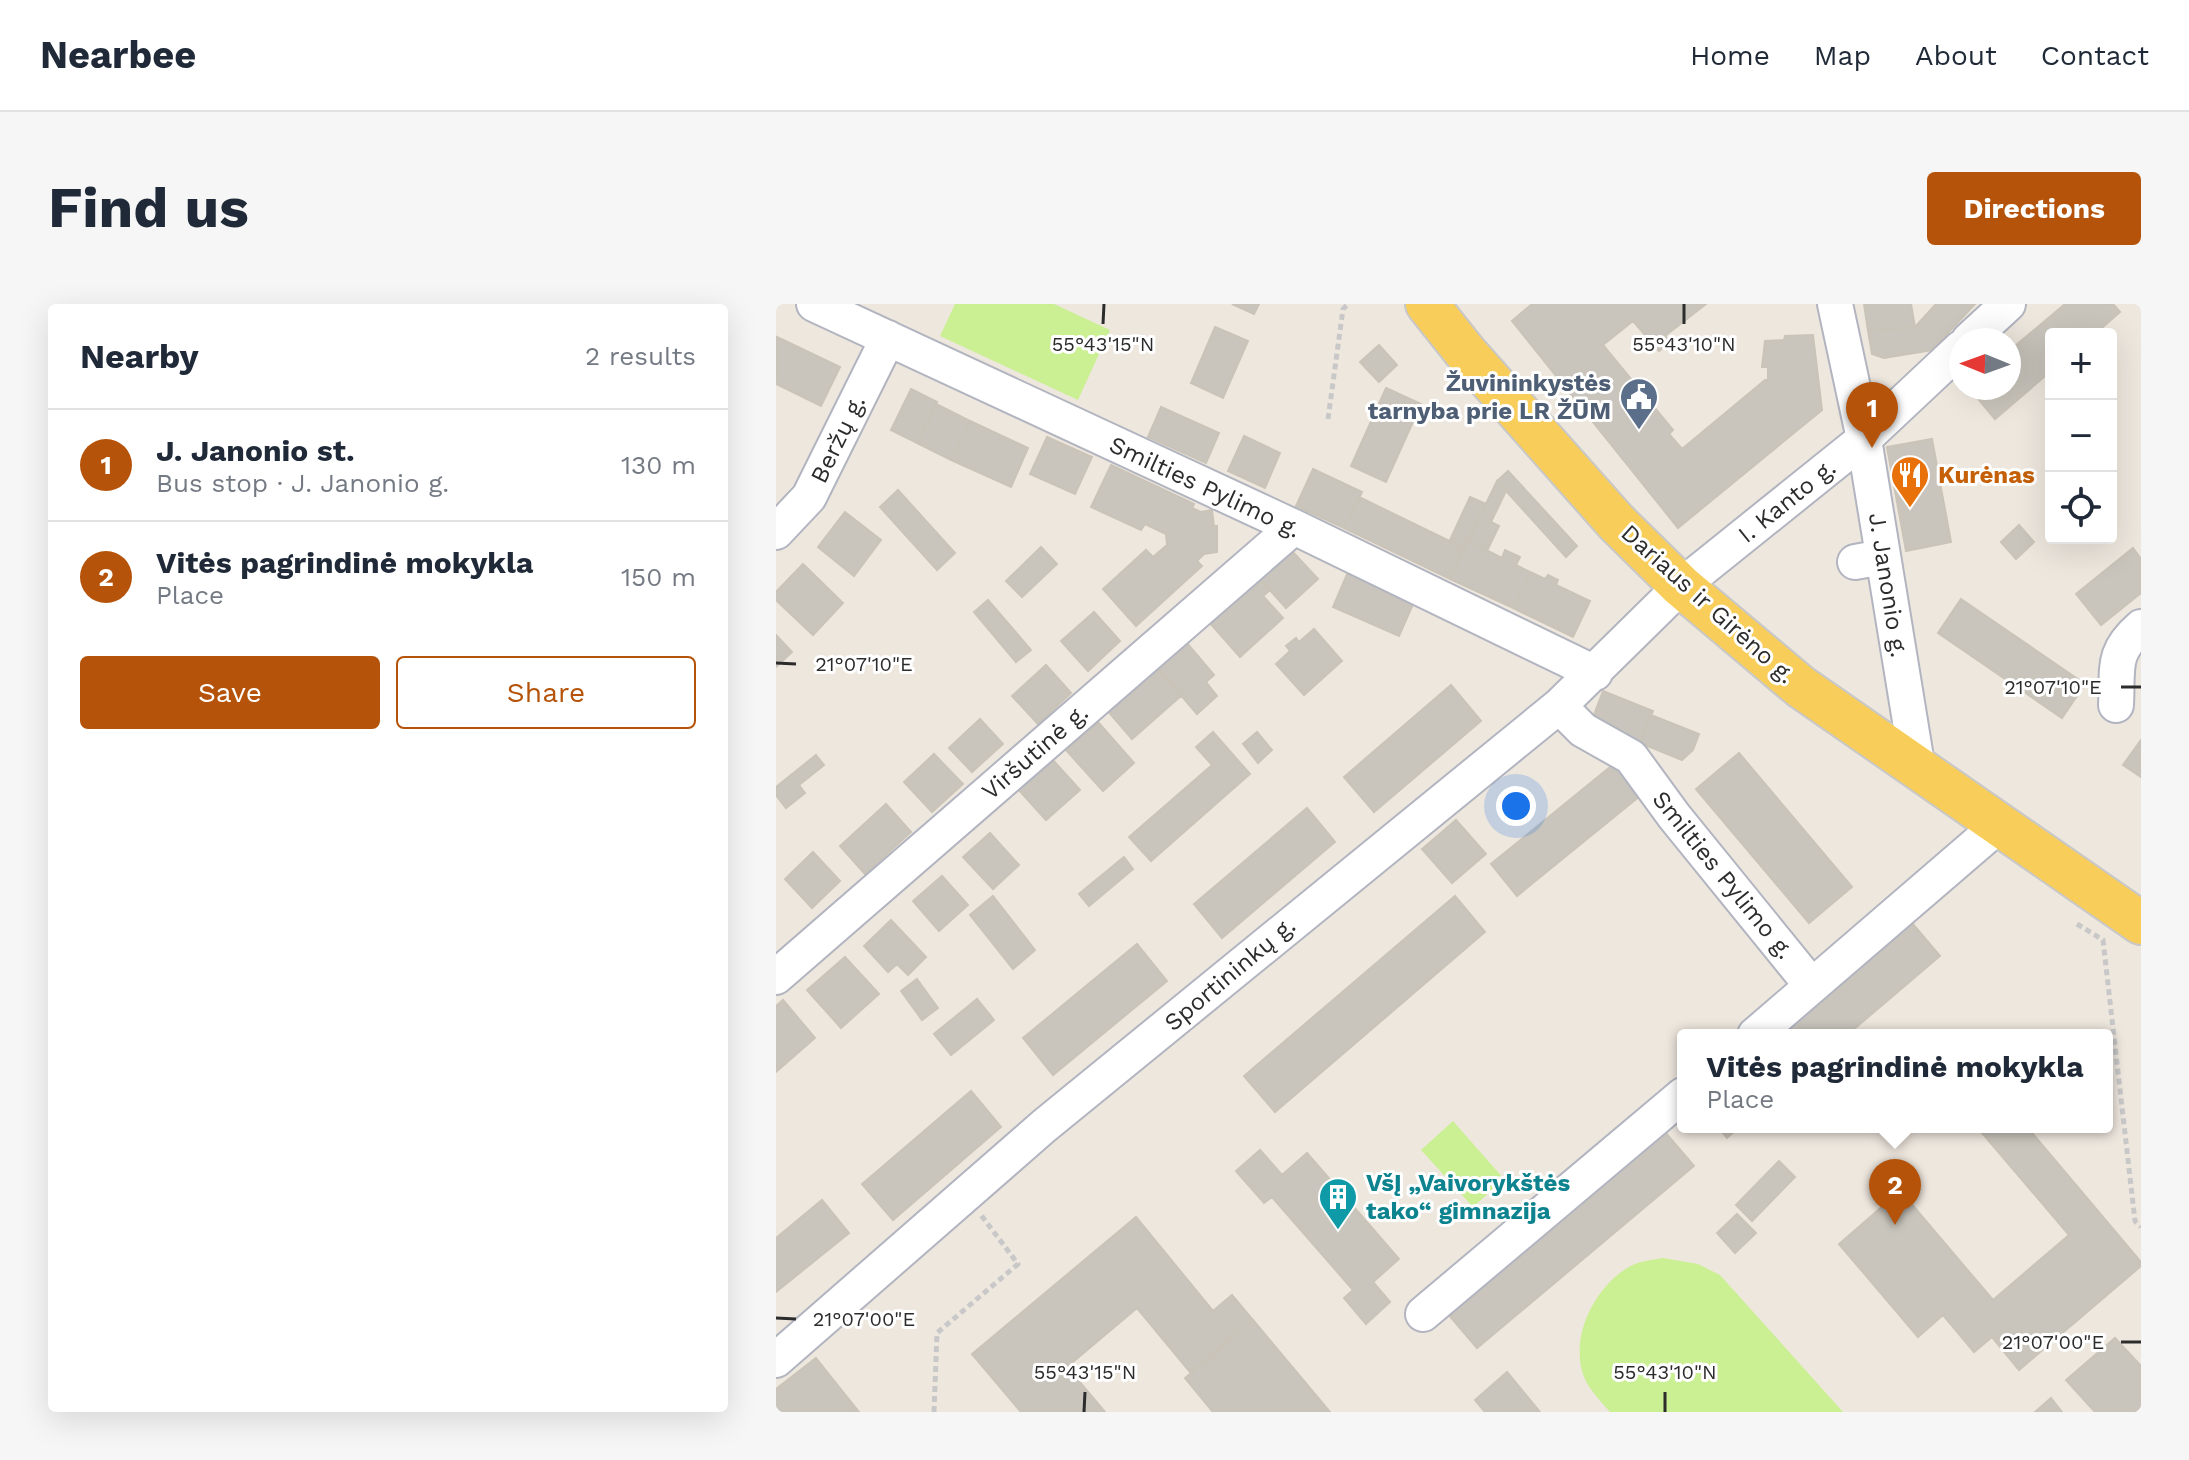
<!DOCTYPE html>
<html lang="en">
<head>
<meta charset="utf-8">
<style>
	:root { --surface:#fff; --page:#f6f6f7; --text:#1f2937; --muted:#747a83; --line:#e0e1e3; --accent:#b45309 }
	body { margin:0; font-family:"Work Sans",sans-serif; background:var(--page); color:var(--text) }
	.controls { position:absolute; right:24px; top:24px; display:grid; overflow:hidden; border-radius:8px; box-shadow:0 8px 32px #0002 }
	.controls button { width:72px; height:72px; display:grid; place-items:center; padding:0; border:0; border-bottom:2px solid var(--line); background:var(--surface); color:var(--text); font:40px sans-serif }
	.compass { position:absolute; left:1173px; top:24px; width:72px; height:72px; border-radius:50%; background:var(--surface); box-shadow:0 8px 32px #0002; rotate:271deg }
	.you { position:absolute; left:740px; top:502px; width:28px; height:28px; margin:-20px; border:6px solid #fff; border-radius:50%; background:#1a73e8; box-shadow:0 0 0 12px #1a73e833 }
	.badge { display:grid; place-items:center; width:52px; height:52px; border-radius:50%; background:var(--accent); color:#fff; font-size:26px; font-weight:700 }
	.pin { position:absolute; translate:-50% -66px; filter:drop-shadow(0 2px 4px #0008) }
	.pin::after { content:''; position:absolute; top:42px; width:28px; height:24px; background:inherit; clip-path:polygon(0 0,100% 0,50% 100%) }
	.popup { position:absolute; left:901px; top:725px; width:436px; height:104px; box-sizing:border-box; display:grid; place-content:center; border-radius:8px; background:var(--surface); filter:drop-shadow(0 2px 6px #0005); font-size:26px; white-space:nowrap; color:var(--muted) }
	.popup b { font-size:30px; color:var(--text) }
	.popup::after { content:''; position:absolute; left:50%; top:100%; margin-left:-16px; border:16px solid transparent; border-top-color:var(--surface) }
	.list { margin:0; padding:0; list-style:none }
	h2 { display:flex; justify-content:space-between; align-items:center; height:104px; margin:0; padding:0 32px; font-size:34px }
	h2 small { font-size:26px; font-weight:400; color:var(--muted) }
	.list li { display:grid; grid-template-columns:52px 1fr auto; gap:24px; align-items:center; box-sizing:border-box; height:112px; padding:0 32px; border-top:2px solid var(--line) }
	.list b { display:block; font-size:30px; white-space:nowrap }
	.list p { margin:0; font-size:26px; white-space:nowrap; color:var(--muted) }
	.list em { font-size:26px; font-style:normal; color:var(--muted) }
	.actions { display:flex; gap:16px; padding:24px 32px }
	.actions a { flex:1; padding:18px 0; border:2px solid var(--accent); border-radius:8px; text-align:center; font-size:28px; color:var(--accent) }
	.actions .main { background:var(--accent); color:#fff }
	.icon { flex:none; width:44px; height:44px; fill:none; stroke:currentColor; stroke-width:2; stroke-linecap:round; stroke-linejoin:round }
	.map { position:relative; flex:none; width:1365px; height:1108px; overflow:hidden; border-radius:8px }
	header { display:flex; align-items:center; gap:48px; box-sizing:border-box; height:112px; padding:0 40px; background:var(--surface); border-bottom:2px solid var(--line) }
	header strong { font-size:38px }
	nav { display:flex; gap:44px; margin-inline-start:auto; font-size:28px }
	.intro { display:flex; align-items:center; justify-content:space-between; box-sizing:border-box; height:192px; padding:0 48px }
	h1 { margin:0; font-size:56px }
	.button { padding:20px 36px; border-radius:8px; background:var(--accent); color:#fff; font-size:28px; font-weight:700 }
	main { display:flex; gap:48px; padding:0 48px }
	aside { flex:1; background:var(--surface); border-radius:8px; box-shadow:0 8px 32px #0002 }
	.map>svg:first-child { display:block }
</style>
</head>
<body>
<header>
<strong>Nearbee</strong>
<nav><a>Home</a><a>Map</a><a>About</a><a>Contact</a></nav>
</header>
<div class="intro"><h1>Find us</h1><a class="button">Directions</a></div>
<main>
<aside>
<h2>Nearby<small>2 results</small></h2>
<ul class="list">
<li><span class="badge">1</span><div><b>J. Janonio st.</b><p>Bus stop · J. Janonio g.</p></div><em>130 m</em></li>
<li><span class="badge">2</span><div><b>Vitės pagrindinė mokykla</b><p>Place</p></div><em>150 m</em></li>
</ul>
<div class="actions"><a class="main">Save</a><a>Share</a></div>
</aside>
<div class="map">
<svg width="1365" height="1108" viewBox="0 0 1365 1108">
	<rect width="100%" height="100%" fill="#eee7de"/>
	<path fill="#cbef93" d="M179 0H278L334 26 302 96 164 32Z
		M677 817 728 875 697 903 645 846Z
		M887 954 922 960 944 971 1067 1108H834C824 1096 810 1083 806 1067 796 1029 819 984 851 964 862 957 875 956 887 954Z"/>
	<path fill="#c9c5bc" stroke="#cac3b7" stroke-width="2" d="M456 0H483L478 10Z
		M756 0H930L889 32 894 38 883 47 857 17 827 41 897 126 893 130 906 145 989 76H992V63H986L989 37 1008 36 1009 32 1037 31 1046 106 902 224 736 17Z
		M1088 0H1135L1139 23 1092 27Z
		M1160 0H1199L1156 46 1108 54 1096 50 1092 27 1139 23Z
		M1289 0H1337L1344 8 1319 30H1275V67L1219 115 1193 84H1233V47Z
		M439 23 472 37 447 94 415 79Z
		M1 33 64 63 45 102 0 80Z
		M603 41 621 61 603 78 584 58Z
		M610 84 645 100 610 178 575 162Z
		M135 85 161 98 141 139 115 126Z
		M160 100 194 117 175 156 141 139Z
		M385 103 443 129 430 159 372 133Z
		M194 117 252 144 235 183 175 156Z
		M468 132 504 149 489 184 452 167Z
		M271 133 316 153 299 190 254 170Z
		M1156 135 1175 238 1130 247 1111 143Z
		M335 161 418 200 416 204 425 208 436 206 438 222H441V248L428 250 421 257 426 262 360 322 327 285 370 246 377 253 391 241 390 230 369 220 365 226 315 203Z
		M537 165 586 188 568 224 520 202Z
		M732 167 801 242 790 253 721 177Z
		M721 177 730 187 715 218 723 222 711 247 692 237Z
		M122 186 179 249 161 266 104 203Z
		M583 193 688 244 674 275 568 224Z
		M694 193 710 200 688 244 674 236Z
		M69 208 105 236 78 272 42 243Z
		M1243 221 1258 238 1240 255 1225 238Z
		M692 237 726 254 729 246 744 253 740 261 754 268 737 304 674 275Z
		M265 243 281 260 246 293 230 277Z
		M1357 244 1365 255V289L1325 321 1300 290Z
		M515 246 542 275 510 304 483 274Z
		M27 260 67 299 37 331 0 296V288Z
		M572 268 638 298 623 332 557 303Z
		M754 268 769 275 772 271 782 276 780 281 814 297 797 333 737 304Z
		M483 274 494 286 487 292 507 314 464 353 434 319Z
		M1185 295 1309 380 1286 414 1162 329Z
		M212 296 255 346 240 358 198 308Z
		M318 308 344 337 312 367 285 337Z
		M538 325 566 357 528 391 500 360 514 347 510 342 520 334 523 338Z
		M0 331 16 348 0 363Z
		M410 338 438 371 430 378 441 392 421 410 381 363Z
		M270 361 295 389 262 420 236 392Z
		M381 363 405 392 356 435 331 406Z
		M675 381 705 417 598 508 568 473Z
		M827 387 877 407 864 439 815 419Z
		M875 411 923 430 917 446 906 456 864 439Z
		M204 415 227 440 196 468 173 444Z
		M322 418 358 459 327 487 290 446Z
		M437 428 474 470 375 557 353 533 436 461 420 443Z
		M481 428 496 446 482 459 467 440Z
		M1365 436V473L1347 461Z
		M963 449 1076 583 1033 619 920 485Z
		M158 450 187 480 156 508 128 478Z
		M40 451 48 461 23 481 29 489 10 504 0 491V483Z
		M276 455 304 486 270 516 242 485Z
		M839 459 865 491 741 592 715 560Z
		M110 500 135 528 89 570 64 542Z
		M531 504 559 538 446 634 418 600Z
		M680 516 710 550 676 579 646 545Z
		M214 529 243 561 217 585 187 553Z
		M37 548 64 577 36 604 9 575Z
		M348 553 357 565 313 602 303 590Z
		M166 572 192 601 163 627 137 597Z
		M217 592 259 646 237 665 194 611Z
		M679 592 709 628 499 808 468 772Z
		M115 616 150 653 132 671 121 660 112 668 88 642Z
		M1136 619 1164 652 1071 731H1005Z
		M361 640 391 677 277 771 247 734Z
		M69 653 103 690 65 724 31 686Z
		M141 675 162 704 146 716 125 687Z
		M201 695 218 716 175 751 158 730Z
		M7 696 39 734 0 768V702Z
		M195 787 225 823 117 916 86 880Z
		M942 823H963L951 834Z
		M1201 823H1251L1365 958V962L1243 1066 1216 1033 1198 1048 1167 1011 1142 1033 1063 940 1107 902 1116 912 1133 897 1217 996 1293 931Z
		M889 828 918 862 701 1044 672 1010Z
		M484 846 506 871 531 849 623 955 597 978 614 998 590 1020 568 994 577 986 496 893 488 899 460 867Z
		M1003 857 1019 873 976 917 960 901Z
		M46 896 73 929 0 988V934Z
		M961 910 980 929 959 949 941 929Z
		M360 913 437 1007 456 991 477 1016 414 1068 361 1004 291 1063 329 1108H245L196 1050Z
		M477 1016 554 1108H437L409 1074Z
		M1339 1034 1365 1062V1108H1319L1290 1076Z
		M40 1054 83 1108H0V1085Z
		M731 1068 764 1108H709L699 1096Z
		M1275 1094 1286 1108H1259Z"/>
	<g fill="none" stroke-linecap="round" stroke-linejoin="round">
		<g stroke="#b2b5c0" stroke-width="38">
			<path id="minor" d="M38 0 518 223 819 369
				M1059 0 1088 135 1142 466
				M1193 36 1232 0
				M0 228 33 193 112 34
				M1079 258 1107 253
				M1340 401C1342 364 1335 349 1365 323
				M783 402 807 426 855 453 898 512 1036 682
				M0 673 518 223
				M979 731 1223 521
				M647 1010 907 791
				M0 1056 268 822 783 402 905 282 1088 135 1185 44"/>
		</g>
		<g stroke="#c8c8c8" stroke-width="46">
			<path id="major" d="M651 0 690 49 840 218 905 282 1025 383 1365 619"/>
		</g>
		<path stroke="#c8c8c8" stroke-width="5" stroke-dasharray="6 4" stroke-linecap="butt" d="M552 115 567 5 572 0
			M1301 620 1327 636 1359 917 1365 923
			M158 1108 161 1029 242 960 205 911"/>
		<use href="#minor" stroke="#fff" stroke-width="34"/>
		<use href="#major" stroke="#f8cd59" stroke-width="42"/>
	</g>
	<path fill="none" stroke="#2c2c2c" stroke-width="3" d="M327 20 328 0M908 20V0M0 359 20 360M1345 383H1365M0 1014 20 1015M1345 1038H1365M308 1108 309 1088M889 1108V1088"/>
	<defs>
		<g id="civic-pin" transform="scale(2)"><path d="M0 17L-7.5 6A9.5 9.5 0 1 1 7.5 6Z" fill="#5c6f8a" stroke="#fff"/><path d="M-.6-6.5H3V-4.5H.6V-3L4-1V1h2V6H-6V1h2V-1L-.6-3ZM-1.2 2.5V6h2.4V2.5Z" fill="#fff"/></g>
		<g id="restaurant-pin" transform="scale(2)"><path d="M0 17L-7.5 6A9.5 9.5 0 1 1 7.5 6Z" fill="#e8710a" stroke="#fff"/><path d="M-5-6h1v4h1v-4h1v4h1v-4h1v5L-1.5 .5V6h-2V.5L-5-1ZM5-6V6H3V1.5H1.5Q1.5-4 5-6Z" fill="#fff"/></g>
		<g id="building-pin" transform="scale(2)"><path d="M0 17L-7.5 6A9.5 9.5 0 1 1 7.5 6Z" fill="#0f9aa8" stroke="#fff"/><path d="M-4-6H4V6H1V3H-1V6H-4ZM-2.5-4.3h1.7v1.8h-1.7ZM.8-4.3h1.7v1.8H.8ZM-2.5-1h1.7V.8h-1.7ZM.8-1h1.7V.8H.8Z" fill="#fff"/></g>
	</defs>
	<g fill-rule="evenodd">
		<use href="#civic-pin" x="863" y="93"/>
		<use href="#restaurant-pin" x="1134" y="171"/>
		<use href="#building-pin" x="562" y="893"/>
	</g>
	<g text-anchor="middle" stroke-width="6" stroke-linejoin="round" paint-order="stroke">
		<g font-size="24" font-weight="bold" fill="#4e5e75" stroke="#fff" text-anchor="end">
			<text x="835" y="87">Žuvininkystės<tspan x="835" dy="28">tarnyba prie LR ŽŪM</tspan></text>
		</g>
		<g font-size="24" fill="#2c2c2c" stroke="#fff">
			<text transform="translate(62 135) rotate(-64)" y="8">Beržų g.</text>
			<text transform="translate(429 183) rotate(25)" y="8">Smilties Pylimo g.</text>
			<text transform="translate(1011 197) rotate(-39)" y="8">I. Kanto g.</text>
			<text transform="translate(1112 281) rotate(81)" y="8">J. Janonio g.</text>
			<text transform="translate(932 300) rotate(42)" y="8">Dariaus ir Girėno g.</text>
			<text transform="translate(259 448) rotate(-41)" y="8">Viršutinė g.</text>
			<text transform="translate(947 571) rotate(51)" y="8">Smilties Pylimo g.</text>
			<text transform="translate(454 670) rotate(-40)" y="8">Sportininkų g.</text>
		</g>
		<g font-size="24" font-weight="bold" fill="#c56008" stroke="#fff" text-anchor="start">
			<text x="1162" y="179">Kurėnas</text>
		</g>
		<g font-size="24" font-weight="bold" fill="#0d838f" stroke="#fff" text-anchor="start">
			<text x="590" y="887">VšĮ „Vaivorykštės<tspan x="590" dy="28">tako“ gimnazija</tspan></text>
		</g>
	</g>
	<g font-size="20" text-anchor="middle" fill="#2c2c2c" stroke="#fff" stroke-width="6" stroke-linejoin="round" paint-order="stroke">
		<text x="327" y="47">55°43'15"N</text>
		<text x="908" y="47">55°43'10"N</text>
		<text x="88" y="367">21°07'10"E</text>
		<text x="1277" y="390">21°07'10"E</text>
		<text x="88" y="1022">21°07'00"E</text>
		<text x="1277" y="1045">21°07'00"E</text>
		<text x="309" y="1075">55°43'15"N</text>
		<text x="889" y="1075">55°43'10"N</text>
	</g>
</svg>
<div class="controls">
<button>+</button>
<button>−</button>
<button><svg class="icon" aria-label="locate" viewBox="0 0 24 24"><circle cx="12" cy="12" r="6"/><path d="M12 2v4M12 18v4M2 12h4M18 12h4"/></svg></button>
</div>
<svg class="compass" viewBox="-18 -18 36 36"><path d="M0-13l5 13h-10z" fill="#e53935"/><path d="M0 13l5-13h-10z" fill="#747a83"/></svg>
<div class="you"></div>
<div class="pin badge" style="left:1096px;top:144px">1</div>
<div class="pin badge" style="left:1119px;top:921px">2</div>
<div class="popup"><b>Vitės pagrindinė mokykla</b>Place</div>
</div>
</main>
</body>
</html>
